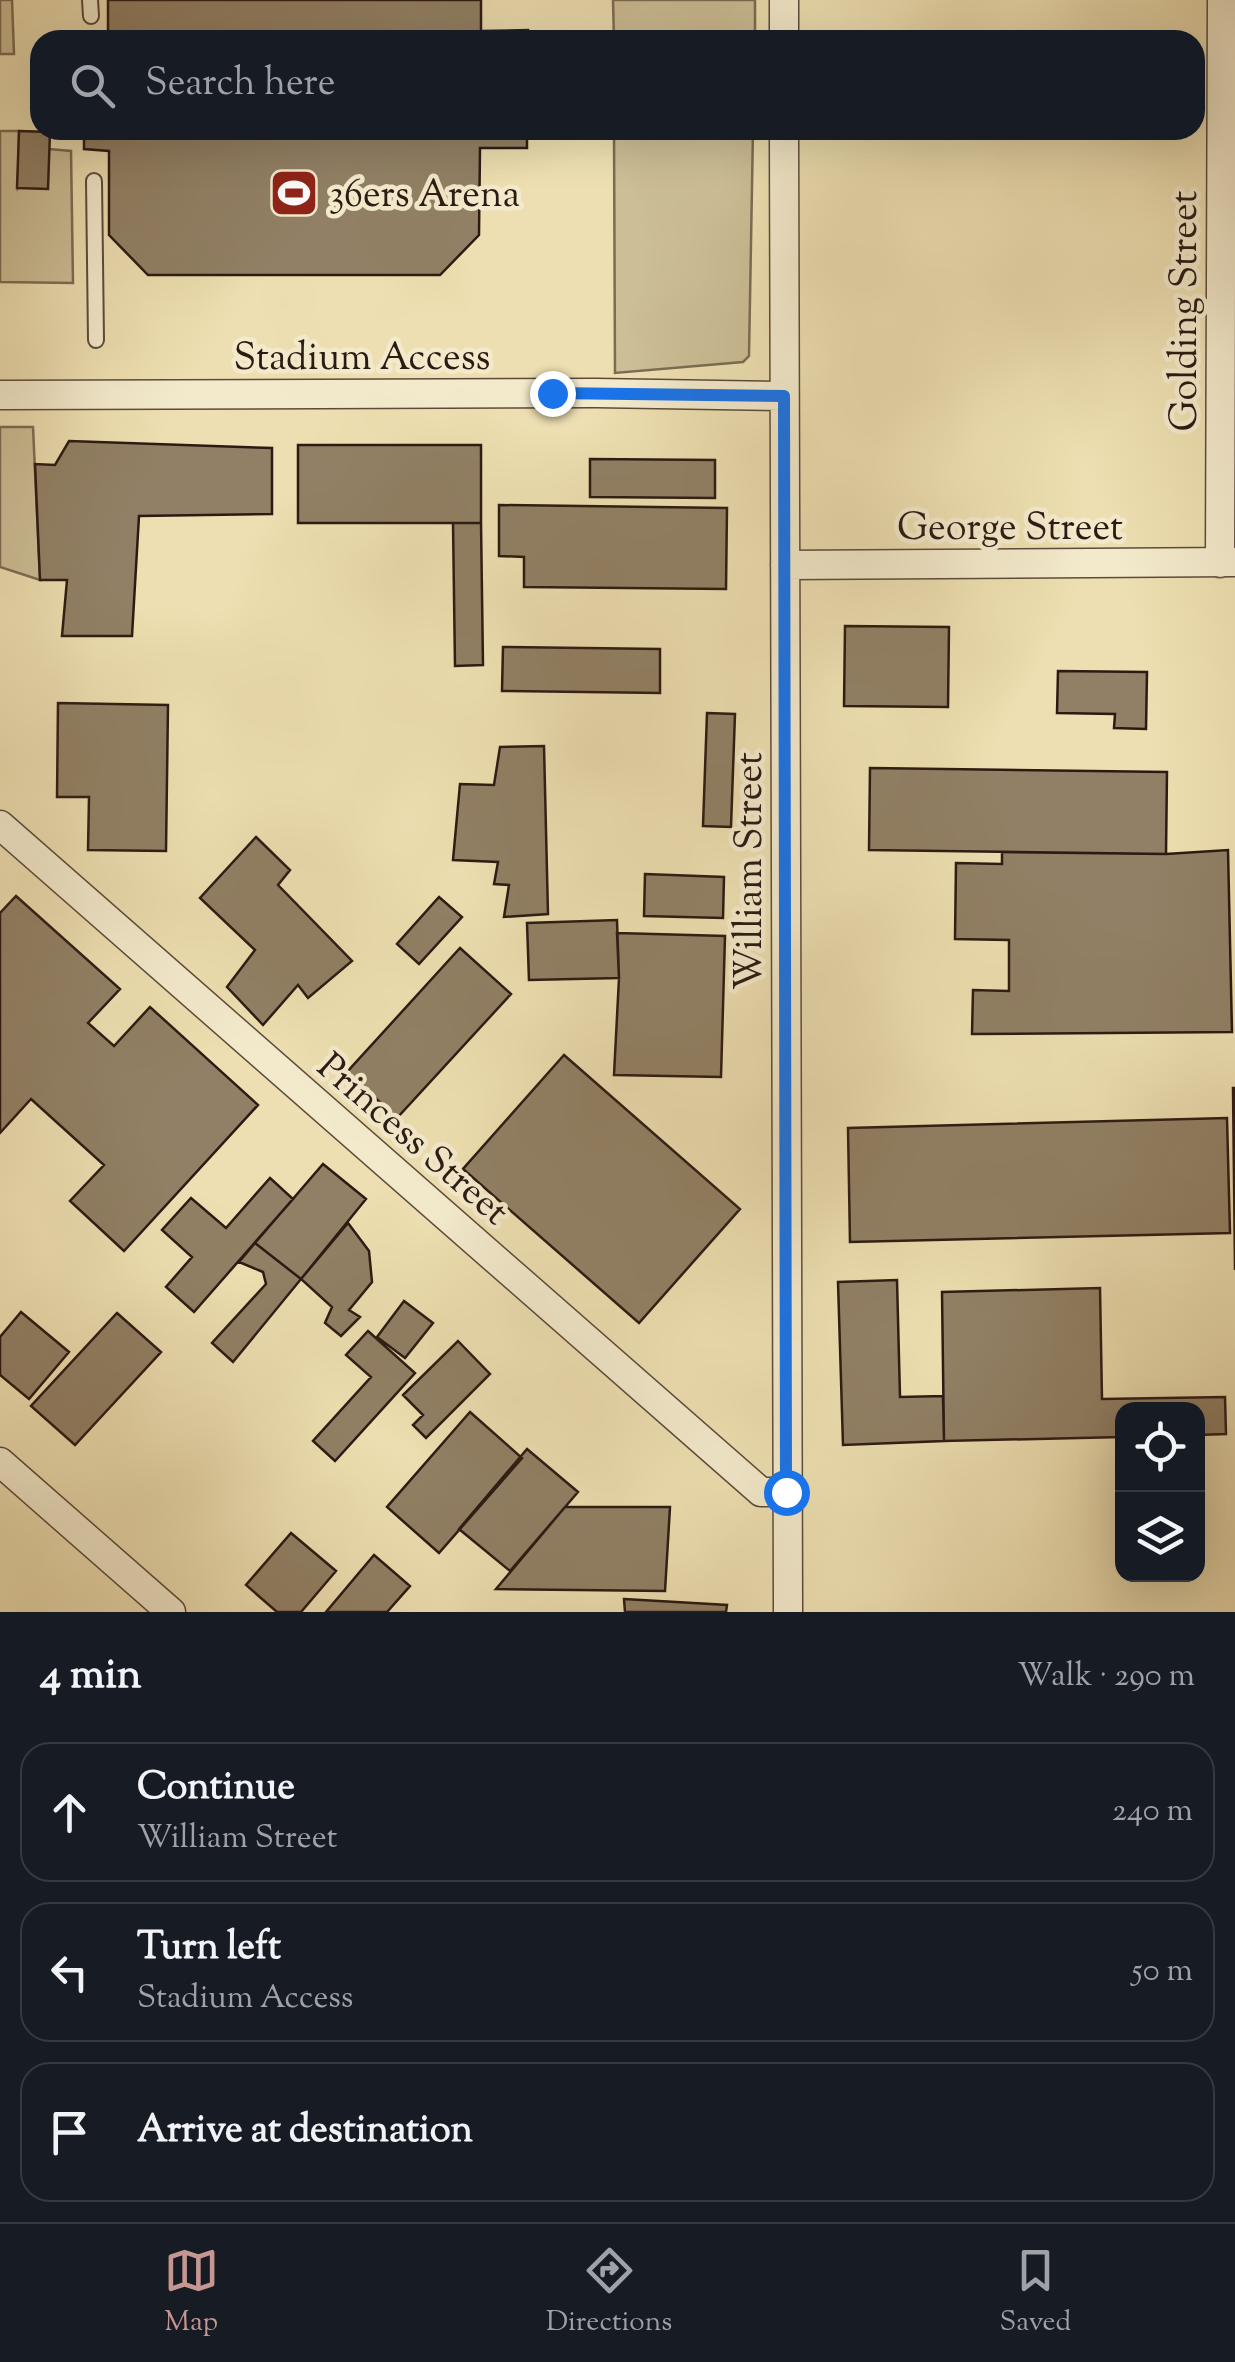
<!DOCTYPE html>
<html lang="en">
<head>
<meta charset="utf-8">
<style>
	:root { --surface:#171b24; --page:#242831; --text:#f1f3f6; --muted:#9ea1a6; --line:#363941; --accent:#c59692 }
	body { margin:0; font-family:"Sorts Mill Goudy",serif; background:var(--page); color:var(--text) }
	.controls { position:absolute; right:30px; bottom:30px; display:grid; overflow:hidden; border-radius:20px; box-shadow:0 10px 40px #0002 }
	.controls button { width:90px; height:90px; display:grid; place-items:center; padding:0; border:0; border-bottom:2px solid var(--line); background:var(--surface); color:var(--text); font:50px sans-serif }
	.stop { position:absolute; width:30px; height:30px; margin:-22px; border:8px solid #1a73e8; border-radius:50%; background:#fff }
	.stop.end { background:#1a73e8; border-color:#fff; box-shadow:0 2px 10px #0008 }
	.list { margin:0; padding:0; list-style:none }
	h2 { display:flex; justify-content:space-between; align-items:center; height:130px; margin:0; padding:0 40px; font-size:42px }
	h2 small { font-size:32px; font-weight:400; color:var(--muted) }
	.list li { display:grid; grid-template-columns:65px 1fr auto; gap:30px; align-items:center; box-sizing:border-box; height:140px; margin:0 20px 20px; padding:0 20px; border:2px solid var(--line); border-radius:30px }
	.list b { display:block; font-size:38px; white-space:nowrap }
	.list p { margin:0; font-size:32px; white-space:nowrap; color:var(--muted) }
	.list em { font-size:32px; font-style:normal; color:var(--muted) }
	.icon { flex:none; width:55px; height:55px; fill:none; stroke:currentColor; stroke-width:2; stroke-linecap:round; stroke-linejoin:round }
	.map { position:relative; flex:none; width:1235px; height:1612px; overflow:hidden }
	.search { position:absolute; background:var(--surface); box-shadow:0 10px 40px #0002; left:30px; right:30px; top:30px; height:110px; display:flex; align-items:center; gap:25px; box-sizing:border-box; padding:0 35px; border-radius:30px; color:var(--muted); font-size:38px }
	.sheet { height:610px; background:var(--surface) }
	nav { display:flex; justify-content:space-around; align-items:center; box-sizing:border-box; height:140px; border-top:2px solid var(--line); background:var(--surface); font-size:28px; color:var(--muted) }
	nav a { display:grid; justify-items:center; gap:5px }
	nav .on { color:var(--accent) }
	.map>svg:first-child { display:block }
</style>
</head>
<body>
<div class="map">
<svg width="1235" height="1612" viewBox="0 0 1235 1612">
	<rect width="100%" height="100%" fill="#eddfb1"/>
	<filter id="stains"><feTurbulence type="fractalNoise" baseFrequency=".002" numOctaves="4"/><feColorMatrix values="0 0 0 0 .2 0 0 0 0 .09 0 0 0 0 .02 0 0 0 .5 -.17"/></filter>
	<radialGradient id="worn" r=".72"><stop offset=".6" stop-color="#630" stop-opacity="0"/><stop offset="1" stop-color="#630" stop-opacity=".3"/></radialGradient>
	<path fill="#ccbe96" stroke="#7c6c54" stroke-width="2.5" d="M0 0H12L14 54H0Z
		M613 0H755V40H614Z
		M614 130H753L749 356 743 362 615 373Z
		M0 131H19L18 188 49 149 71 151 73 283 0 282Z
		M0 427H33L40 580 0 567Z"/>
	<path fill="#918065" stroke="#2d1a13" stroke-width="2.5" d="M108 0H481V31L528 30V40H84V32L108 31Z
		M84 130H527V148H480L479 235 440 275H148L109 235V151L84 149Z
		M19 131 50 132 48 189 17 188Z
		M69 441 272 448V514L139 516 132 636H62L67 580H40L35 464 55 465Z
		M298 445H481V523H298Z
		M590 459 715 460V498L590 497Z
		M499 505 727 508 726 589 524 587V557L499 556Z
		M453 523H481L483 665 455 666Z
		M845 626 949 627 948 707 844 706Z
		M503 647 660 649V693L502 691Z
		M1058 671 1147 672 1146 729 1114 728 1115 714 1057 713Z
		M58 703 168 705 166 851 88 850 89 797H57Z
		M707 713 735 714 731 827 703 826Z
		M544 746 548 914 504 917 509 885 494 884 498 862 453 860 460 784 494 785 500 747Z
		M870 768 1167 772 1166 854 869 850Z
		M256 837 290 870 278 885 352 961 308 998 298 985 263 1025 227 987 255 950 200 898Z
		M1228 850 1232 1032 972 1034 973 990 1009 991V940L955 939 956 863 1002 864V852L1166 854Z
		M645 874 724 877 723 918 644 916Z
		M16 896 120 989 88 1023 114 1046 150 1007 258 1105 124 1251 70 1201 104 1165 31 1099 0 1133V913Z
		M439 897 462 917 419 964 397 944Z
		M617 920 619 978 529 980 527 923Z
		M617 933 725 936 721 1077 614 1075 619 978Z
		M460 948 511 994 397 1118 347 1072Z
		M564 1055 740 1209 639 1323 463 1169Z
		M1233 1088H1235V1270Z
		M1227 1118 1230 1233 850 1242 848 1128Z
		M323 1164 366 1199 301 1279 255 1243Z
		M270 1178 293 1199 194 1312 166 1287 192 1257 162 1230 191 1198 226 1228Z
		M348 1223 369 1251 372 1282 349 1310 360 1317 341 1336 325 1323 332 1307 301 1279Z
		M255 1243 301 1279 233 1362 212 1343 266 1284 263 1272 239 1262Z
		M897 1280 900 1397 943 1396 944 1441 843 1445 838 1282Z
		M1100 1288 1102 1399 1225 1397 1226 1434 1198 1435V1410H1122V1437L944 1441 942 1292Z
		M404 1301 433 1323 405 1358 377 1337Z
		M21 1312 69 1352 29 1399 0 1375V1337Z
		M117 1313 161 1352 75 1445 31 1406Z
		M368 1331 415 1373 335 1461 313 1441 371 1377 346 1355Z
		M458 1341 490 1374 426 1438 413 1425 423 1415 403 1395Z
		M470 1412 522 1458 439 1553 387 1507Z
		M527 1449 578 1492 510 1571 459 1529Z
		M565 1507H670L665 1591 496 1589Z
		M291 1533 336 1571 301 1612H277L246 1585Z
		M374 1555 410 1586 387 1612H326Z
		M624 1599 727 1605 726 1612H625Z"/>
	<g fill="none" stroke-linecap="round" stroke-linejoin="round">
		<g stroke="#5d4b3a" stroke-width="18">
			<path id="service" d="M90 0 91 16
				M94 181 96 340"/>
		</g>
		<g stroke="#5d4b3a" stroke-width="31">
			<path id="minor" d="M784 40V0
				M784 130 788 1612
				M0 395 596 393 784 396
				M1220 563 1222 0
				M785 565 1235 562
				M0 825 761 1492H786
				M0 1462 171 1612"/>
		</g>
		<use href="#service" stroke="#f3eacc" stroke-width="14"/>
		<use href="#minor" stroke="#f3eacc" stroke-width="28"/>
	</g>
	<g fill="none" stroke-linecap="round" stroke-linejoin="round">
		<path stroke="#1a73e8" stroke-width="12" d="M552 393 784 396 786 1492"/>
	</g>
	<defs>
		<g id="stadium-square" transform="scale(2.5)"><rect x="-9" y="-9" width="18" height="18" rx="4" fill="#8f2418" stroke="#f3eacc"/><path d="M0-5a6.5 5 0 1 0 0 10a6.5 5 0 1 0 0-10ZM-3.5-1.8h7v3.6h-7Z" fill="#fff"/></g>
	</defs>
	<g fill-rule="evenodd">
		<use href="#stadium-square" x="294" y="193"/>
	</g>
	<g text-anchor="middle" stroke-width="9" stroke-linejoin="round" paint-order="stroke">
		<g font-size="38" fill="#2d1a13" stroke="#f3eacc" text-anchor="start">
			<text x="329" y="206">36ers Arena</text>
		</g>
		<g font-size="38" fill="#2d1a13" stroke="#f3eacc">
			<text transform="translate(1183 311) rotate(-90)" y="13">Golding Street</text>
			<text x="362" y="369">Stadium Access</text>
			<text x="1010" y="539">George Street</text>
			<text transform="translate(748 871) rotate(-90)" y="13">William Street</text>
			<text transform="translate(414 1138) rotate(41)" y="13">Princess Street</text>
		</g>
	</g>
	<rect width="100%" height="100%" filter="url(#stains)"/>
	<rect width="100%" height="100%" fill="url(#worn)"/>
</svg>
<div class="controls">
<button><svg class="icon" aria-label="locate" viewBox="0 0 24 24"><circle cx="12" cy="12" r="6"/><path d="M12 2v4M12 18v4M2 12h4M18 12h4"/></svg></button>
<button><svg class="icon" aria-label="layers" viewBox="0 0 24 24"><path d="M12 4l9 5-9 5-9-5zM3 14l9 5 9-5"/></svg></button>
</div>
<div class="stop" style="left:786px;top:1492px"></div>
<div class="stop end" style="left:552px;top:393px"></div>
<div class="search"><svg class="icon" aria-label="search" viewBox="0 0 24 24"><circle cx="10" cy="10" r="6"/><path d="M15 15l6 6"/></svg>Search here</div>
</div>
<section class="sheet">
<h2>4 min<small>Walk · 290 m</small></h2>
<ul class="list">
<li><svg class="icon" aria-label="ahead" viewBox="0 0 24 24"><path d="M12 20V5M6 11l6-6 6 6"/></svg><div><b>Continue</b><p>William Street</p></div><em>240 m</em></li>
<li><svg class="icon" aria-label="left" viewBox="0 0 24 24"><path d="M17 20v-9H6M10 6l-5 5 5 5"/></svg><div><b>Turn left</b><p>Stadium Access</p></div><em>50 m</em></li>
<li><svg class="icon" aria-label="arrive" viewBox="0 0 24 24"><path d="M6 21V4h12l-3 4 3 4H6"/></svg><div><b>Arrive at destination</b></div></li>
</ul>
</section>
<nav>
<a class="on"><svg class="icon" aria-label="map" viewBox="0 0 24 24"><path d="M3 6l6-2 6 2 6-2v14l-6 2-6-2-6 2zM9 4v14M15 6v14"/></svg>Map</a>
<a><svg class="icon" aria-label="directions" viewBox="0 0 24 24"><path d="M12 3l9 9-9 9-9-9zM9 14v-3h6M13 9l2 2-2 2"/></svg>Directions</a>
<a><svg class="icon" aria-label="saved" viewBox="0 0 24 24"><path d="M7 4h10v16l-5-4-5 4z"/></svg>Saved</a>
</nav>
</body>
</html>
